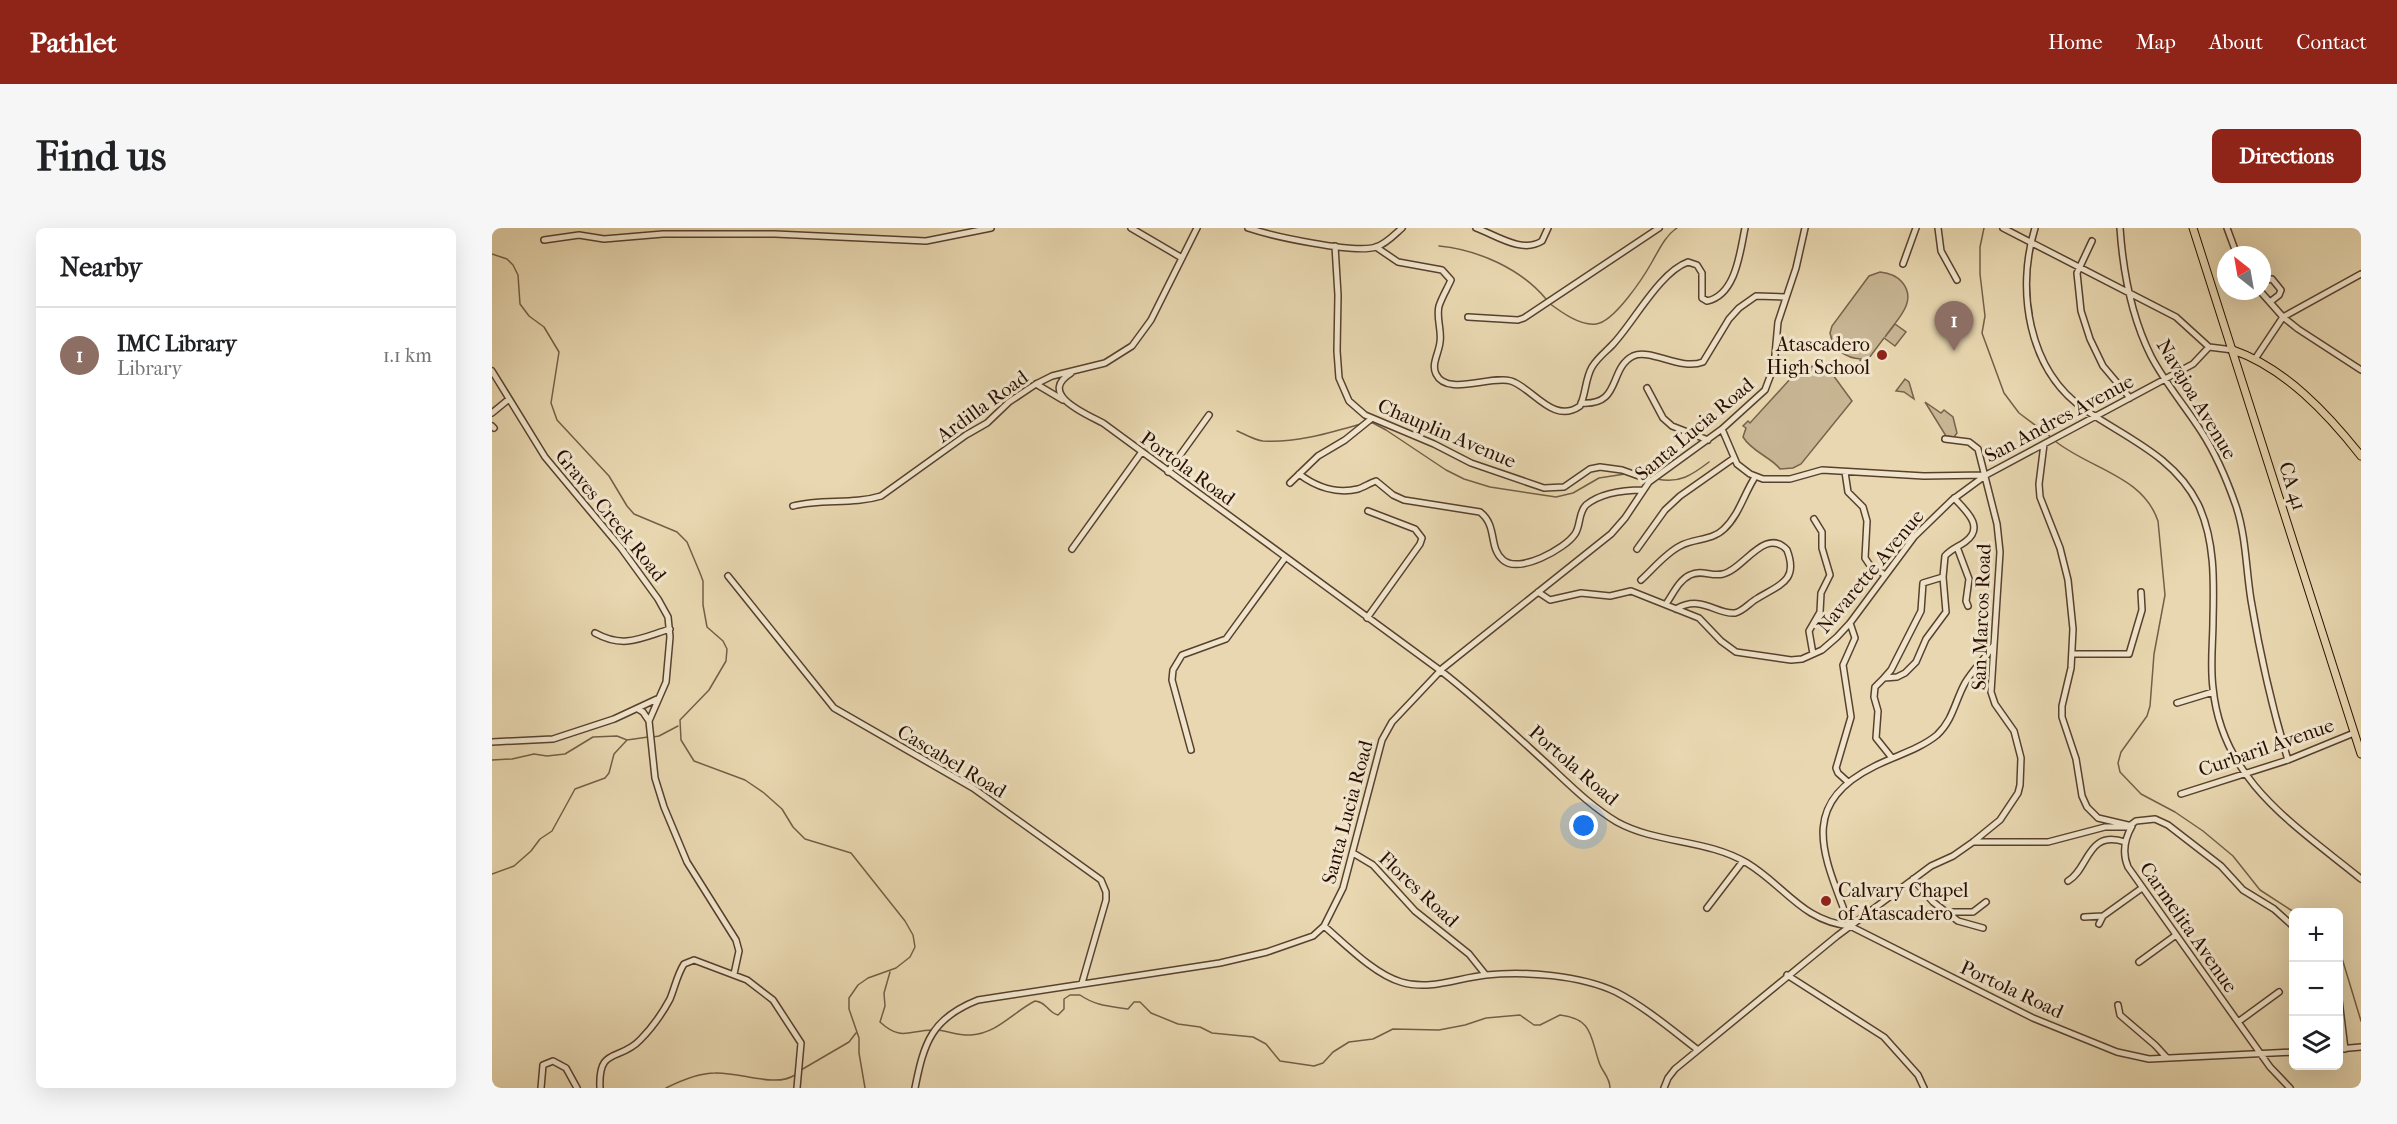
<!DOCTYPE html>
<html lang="en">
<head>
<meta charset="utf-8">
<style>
	:root { --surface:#fff; --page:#f6f6f6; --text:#202124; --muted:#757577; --line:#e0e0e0; --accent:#8f2418 }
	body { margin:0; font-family:"IM FELL French Canon",serif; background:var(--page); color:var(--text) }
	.controls { position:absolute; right:18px; bottom:18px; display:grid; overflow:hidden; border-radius:9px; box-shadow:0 6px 24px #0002 }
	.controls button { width:54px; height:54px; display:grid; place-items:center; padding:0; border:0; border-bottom:2px solid var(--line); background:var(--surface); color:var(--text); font:30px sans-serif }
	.compass { position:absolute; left:1725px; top:18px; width:54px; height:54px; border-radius:50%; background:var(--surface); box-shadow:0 6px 24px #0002; rotate:329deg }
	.you { position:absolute; left:1092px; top:598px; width:21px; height:21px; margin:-15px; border:4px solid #fff; border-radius:50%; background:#1a73e8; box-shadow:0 0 0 9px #1a73e833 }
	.badge { display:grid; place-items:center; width:39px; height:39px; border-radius:50%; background:var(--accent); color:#fff; font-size:20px; font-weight:700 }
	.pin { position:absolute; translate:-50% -50px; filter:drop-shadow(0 2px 3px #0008) }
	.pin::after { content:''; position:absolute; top:32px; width:21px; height:18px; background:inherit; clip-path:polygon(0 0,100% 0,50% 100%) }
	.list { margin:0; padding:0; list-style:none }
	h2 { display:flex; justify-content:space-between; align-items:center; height:78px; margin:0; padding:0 24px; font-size:26px }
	h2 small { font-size:20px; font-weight:400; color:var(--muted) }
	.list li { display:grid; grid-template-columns:39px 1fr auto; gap:18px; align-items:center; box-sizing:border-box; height:96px; padding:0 24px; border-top:2px solid var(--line) }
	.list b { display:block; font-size:22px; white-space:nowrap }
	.list p { margin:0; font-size:20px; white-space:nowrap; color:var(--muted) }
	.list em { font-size:20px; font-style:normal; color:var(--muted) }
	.icon { flex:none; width:33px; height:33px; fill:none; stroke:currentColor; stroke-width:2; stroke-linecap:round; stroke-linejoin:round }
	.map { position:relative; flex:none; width:1869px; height:860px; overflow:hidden; border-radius:9px }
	header { display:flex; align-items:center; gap:36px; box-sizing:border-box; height:84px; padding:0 30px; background:var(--accent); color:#fff }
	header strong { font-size:28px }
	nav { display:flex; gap:33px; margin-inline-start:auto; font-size:21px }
	.intro { display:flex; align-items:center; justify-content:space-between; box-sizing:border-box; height:144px; padding:0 36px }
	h1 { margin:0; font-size:42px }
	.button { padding:15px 27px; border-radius:9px; background:var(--accent); color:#fff; font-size:21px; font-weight:700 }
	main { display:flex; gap:36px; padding:0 36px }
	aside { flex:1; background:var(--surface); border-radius:9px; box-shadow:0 6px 24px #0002 }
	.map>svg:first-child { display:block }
</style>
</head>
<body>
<header>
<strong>Pathlet</strong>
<nav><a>Home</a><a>Map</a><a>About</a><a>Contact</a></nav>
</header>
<div class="intro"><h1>Find us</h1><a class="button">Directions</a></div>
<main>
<aside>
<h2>Nearby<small></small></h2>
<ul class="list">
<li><span class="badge" style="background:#8d6e63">1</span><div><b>IMC Library</b><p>Library</p></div><em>1.1 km</em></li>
</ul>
</aside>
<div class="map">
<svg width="1869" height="860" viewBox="0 0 1869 860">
	<rect width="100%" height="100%" fill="#e8d7b0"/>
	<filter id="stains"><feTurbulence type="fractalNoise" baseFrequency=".00333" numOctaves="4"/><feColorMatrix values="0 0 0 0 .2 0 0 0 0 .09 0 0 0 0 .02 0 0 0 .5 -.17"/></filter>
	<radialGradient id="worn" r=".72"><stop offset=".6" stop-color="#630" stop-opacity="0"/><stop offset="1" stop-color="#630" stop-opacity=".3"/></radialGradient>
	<path fill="#c7b593" stroke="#78624b" stroke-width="1.5" d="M1388 44C1397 45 1404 47 1410 54 1427 74 1403 93 1393 109L1403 96 1414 104 1403 118 1392 110 1371 138 1367 135 1369 131C1353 130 1341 121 1338 105L1340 98 1377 48Z
		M1324 136H1330L1341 147 1360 173 1309 236 1301 240 1288 241C1279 229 1260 224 1251 209L1254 200 1251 198 1256 193 1258 195 1299 150Z
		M1413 151 1417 154 1422 171 1412 164 1404 163Z
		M1433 174 1449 185 1452 182 1461 189 1465 205 1462 209 1454 208Z"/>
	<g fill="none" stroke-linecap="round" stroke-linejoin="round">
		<path stroke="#745e47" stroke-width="1.5" d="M1492 0 1488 19V46L1493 88 1490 105 1512 165 1527 185 1559 209
			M947 18C987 22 1029 41 1054 71
			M0 26 15 31 21 37 26 47 28 76 37 88 52 99 67 124 59 175 65 192 117 248 135 278 142 286 185 304 195 314 208 345 211 353V377L215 399 231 413 235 421 234 433 217 462 188 492 189 512 202 533 253 552 272 565 290 581 301 599 313 611 359 625 413 693 421 707 423 719 418 729 404 740 376 750 366 757 357 770V781L367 810V825L373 860
			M1057 75C1069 84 1088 98 1104 96 1122 94 1151 50 1160 34 1167 22 1173 8 1185 0
			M876 195H881L894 202 954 242 972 251 998 259 1064 269 1081 265 1107 250 1133 246
			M745 203C753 206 762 212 771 213 805 215 837 205 869 196
			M1563 213C1598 241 1651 248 1666 293L1673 367 1662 426 1658 478 1655 488 1629 524 1626 535 1628 544 1649 566 1683 584 1711 603 1741 628 1768 662 1802 684
			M1165 251C1187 256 1200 247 1217 234
			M161 509 167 508 186 498
			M0 532 20 531 42 526 55 528 73 526 101 509 125 508 135 512 156 509
			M0 646 22 638 39 623 48 611 60 603 83 561 113 550 117 545 122 526 135 512
			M1846 717 1869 793
			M398 744 392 765 393 778 388 794C410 814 417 802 441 802
			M445 802C456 803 468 808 479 807 506 805 521 784 543 773 555 774 556 785 566 787L572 781V771L578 767H588C604 778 617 778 636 781L642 774H648L659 785 686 796 708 799 720 805 761 809 774 816 788 833 822 838 831 835 841 824 857 814 881 811 901 801 947 802 973 797 994 790 1028 787 1042 797H1048L1068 787C1101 791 1098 808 1107 834 1110 844 1118 849 1118 860
			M309 842 357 814 364 805
			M174 860C188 853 208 845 223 845 249 844 283 860 303 847"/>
		<g stroke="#58402e" stroke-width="8">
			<path id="minor" d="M639 0 690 30
				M756 0C780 8 862 26 884 19 894 16 902 7 910 0
				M984 0C1004 7 1030 26 1050 13L1056 0
				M1446 0 1449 23 1465 52
				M1511 0 1684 89 1717 119 1741 122
				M1543 0C1524 62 1536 142 1592 181 1634 210 1682 228 1706 276 1723 312 1722 353 1721 392 1721 414 1718 437 1721 460 1730 553 1803 597 1869 651
				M1628 0C1631 44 1639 88 1659 128 1673 155 1693 178 1709 203 1724 226 1735 252 1744 278 1754 308 1754 341 1759 372 1768 426 1780 480 1796 532
				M1735 0 1745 27
				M52 12 87 7 112 11 171 6H283L434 13 499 0
				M1600 13 1585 45 1589 83 1598 111 1611 138 1638 170
				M843 18 846 67 845 123 847 150 857 173 873 187 942 216 979 235 1052 260 1072 259 1098 241 1108 239 1130 242 1158 252
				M884 19 906 34 950 42 959 52C955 61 950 69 947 78 944 90 950 102 948 114 947 125 939 136 944 146 955 169 998 147 1019 153 1041 160 1061 197 1088 178 1094 166 1093 151 1100 139 1106 129 1115 123 1122 115 1143 92 1168 44 1196 34L1205 37 1210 45V70L1215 73C1244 67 1248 24 1253 0
				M1411 36 1424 0
				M1770 53 1780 51 1789 62 1787 67 1778 74
				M1768 63 1791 89 1806 101 1869 142
				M976 89 1026 92 1032 90 1167 0
				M1763 131 1791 89 1869 46
				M0 143 53 229 129 320 166 371 176 389 178 409 174 454 157 493 163 550 172 579 195 634 244 712 247 723 242 746
				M579 145C545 166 594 186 611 195L949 443C985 471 1018 502 1052 533 1075 554 1098 578 1125 594 1165 616 1215 611 1255 635 1293 658 1310 693 1358 698L1541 790 1625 824 1657 831 1802 824
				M544 156 571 172
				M1155 160 1171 190 1180 198 1216 212
				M1089 175C1130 178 1116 141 1141 128 1159 120 1188 143 1211 134L1237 91 1247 80 1264 68 1293 69
				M0 185 17 171
				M0 198 2 200
				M1230 201 1245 236 1258 246 1271 251H1298L1330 242 1432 248 1494 247 1701 136 1717 119
				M1552 216 1547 256 1548 269 1568 320 1576 352 1581 401 1579 440 1570 478V489L1584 531 1590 568 1595 579 1606 590 1640 598C1632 612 1630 625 1636 639L1778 839 1798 860
				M676 244 717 187
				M1353 244 1356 264 1371 279 1375 293 1373 330 1377 336 1393 347
				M807 246C824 259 845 266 866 261 872 259 878 255 884 253L901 267 912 272 988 284C1006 298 996 319 1011 332 1027 346 1073 321 1083 306 1089 297 1086 285 1094 277 1110 264 1132 262 1151 262
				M798 255 826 228 853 212 879 191
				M301 278C330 270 360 277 389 268L474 207 495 195 517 174 544 156 560 148 613 135 640 118 659 92 705 0
				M1465 319 1477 351 1474 373 1476 378
				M580 321 649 225
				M1145 321 1173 282 1188 268 1242 230
				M236 348 342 480 481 560 609 652 614 664V672L590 755
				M1149 352C1161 341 1174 325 1188 318 1202 310 1220 313 1232 301 1247 287 1252 266 1263 249
				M1046 364 1058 372 1089 365 1118 368 1139 363 1207 390 1229 413 1244 424 1299 432 1310 431 1330 422 1345 409 1358 395 1422 309 1460 272 1494 247
				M1174 376C1181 366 1187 352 1198 347 1210 341 1219 349 1231 346 1251 342 1273 298 1295 322 1307 353 1287 357 1266 370 1258 374 1252 383 1243 385 1224 387 1210 366 1184 381
				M875 390 928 316 930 310 923 301 876 283
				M103 405C132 421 149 410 178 401
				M1321 426 1317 403 1328 384 1329 365 1338 347 1330 320V304L1322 291
				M1580 426H1637L1650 382 1649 364
				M1392 450 1399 442 1429 383 1431 355 1451 349
				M1685 475 1721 464
				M146 481 151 484 157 493
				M0 514 61 511 122 491 165 471
				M699 522 680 452 681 442 690 427 734 411 793 330
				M1400 530 1384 510 1386 483 1382 469 1383 459 1392 450 1405 449 1413 445 1424 434 1434 411 1454 384 1451 349 1453 328C1459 321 1466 319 1473 314 1494 299 1473 282 1462 270
				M1356 554 1346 545 1344 540 1359 489 1351 437 1363 410 1358 395
				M1689 566 1796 532 1862 505
				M1481 614H1556L1613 599H1636L1644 593 1663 591 1676 597 1729 638 1751 662 1782 681 1802 699
				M861 625 881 637 923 683 977 726 993 746
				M1421 651 1441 674 1466 693 1491 700
				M1576 653C1597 641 1595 601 1633 614
				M1215 680 1251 633
				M1455 684H1481L1494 674
				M1592 689 1611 688 1650 660
				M1607 696 1611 688
				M832 698C853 716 882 746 909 754 938 763 965 750 994 747 1033 743 1088 747 1124 764 1153 779 1180 802 1206 822
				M1358 698C1334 631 1302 578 1383 538 1403 528 1428 521 1445 507 1461 492 1463 473 1473 455 1481 441 1493 431 1501 418
				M1647 734 1684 707
				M1295 747 1392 809 1426 847 1432 860
				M1846 764 1853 821
				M1626 777 1628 787 1663 817 1675 830
				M1746 794 1787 764
				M1846 821 1869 819
				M49 860 51 837 61 833 74 840 85 860
				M108 860C106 818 127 834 148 812 159 801 171 784 178 771 183 759 185 747 192 736L202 732 255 752 281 772 309 815 305 860
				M423 860C432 814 440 790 486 772L728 735 775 724 821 708 832 698 851 660 890 512 900 494 951 440 1119 306 1133 290 1157 254 1230 201 1273 162 1282 138 1286 94 1304 40 1313 0
				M1172 860 1176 850 1183 841 1345 708 1439 638 1461 628 1481 614 1508 592 1526 565 1528 557 1529 530 1522 503 1503 476 1499 464 1508 324 1505 296 1486 221 1477 214 1453 211"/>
		</g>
		<g stroke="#280e03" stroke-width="9">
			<path id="major" d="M1701 0 1869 526
				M1741 122C1793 140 1836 186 1869 228"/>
		</g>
		<use href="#minor" stroke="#f0e5cc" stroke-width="5"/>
		<use href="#major" stroke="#e8d7b0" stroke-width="7"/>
	</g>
	<g fill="#8f2418" stroke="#f0e5cc" stroke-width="2">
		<circle cx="1390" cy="127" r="6"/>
		<circle cx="1334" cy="673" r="6"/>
	</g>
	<g text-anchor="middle" stroke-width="6" stroke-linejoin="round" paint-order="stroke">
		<g font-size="20" fill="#280e03" stroke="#f0e5cc" text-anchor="end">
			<text x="1378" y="123">Atascadero<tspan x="1378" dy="23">High School</tspan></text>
			<text x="1346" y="669" text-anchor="start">Calvary Chapel<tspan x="1346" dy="23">of Atascadero</tspan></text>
		</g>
		<g font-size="20" fill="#280e03" stroke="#f0e5cc">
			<text transform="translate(1705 171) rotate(59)" y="7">Navajoa Avenue</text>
			<text transform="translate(490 178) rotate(-36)" y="7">Ardilla Road</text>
			<text transform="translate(1567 190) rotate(-28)" y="7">San Andres Avenue</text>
			<text transform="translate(1202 201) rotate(-40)" y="7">Santa Lucia Road</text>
			<text transform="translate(955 205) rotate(23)" y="7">Chauplin Avenue</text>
			<text transform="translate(696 240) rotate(36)" y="7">Portola Road</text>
			<text transform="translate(1801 258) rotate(72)" y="7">CA 41</text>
			<text transform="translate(119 287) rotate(51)" y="7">Graves Creek Road</text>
			<text transform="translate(1378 343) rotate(-50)" y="7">Navarette Avenue</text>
			<text transform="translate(1489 389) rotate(-88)" y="7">San Marcos Road</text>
			<text transform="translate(1774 519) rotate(-19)" y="7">Curbaril Avenue</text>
			<text transform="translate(460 533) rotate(31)" y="7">Cascabel Road</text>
			<text transform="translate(1082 537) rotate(41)" y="7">Portola Road</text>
			<text transform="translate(855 584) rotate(-75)" y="7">Santa Lucia Road</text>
			<text transform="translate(927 661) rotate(43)" y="7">Flores Road</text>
			<text transform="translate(1697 699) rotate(55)" y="7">Carmelita Avenue</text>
			<text transform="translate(1520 761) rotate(25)" y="7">Portola Road</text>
		</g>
	</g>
	<rect width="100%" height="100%" filter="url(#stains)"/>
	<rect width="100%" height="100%" fill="url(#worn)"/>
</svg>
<div class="controls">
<button>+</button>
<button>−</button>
<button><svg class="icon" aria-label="layers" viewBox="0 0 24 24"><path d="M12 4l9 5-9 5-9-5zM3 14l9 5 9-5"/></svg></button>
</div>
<svg class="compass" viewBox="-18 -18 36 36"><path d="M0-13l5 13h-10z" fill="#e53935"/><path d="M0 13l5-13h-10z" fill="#757577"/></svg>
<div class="you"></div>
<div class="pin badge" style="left:1462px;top:123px;background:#8d6e63">1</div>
</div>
</main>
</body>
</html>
